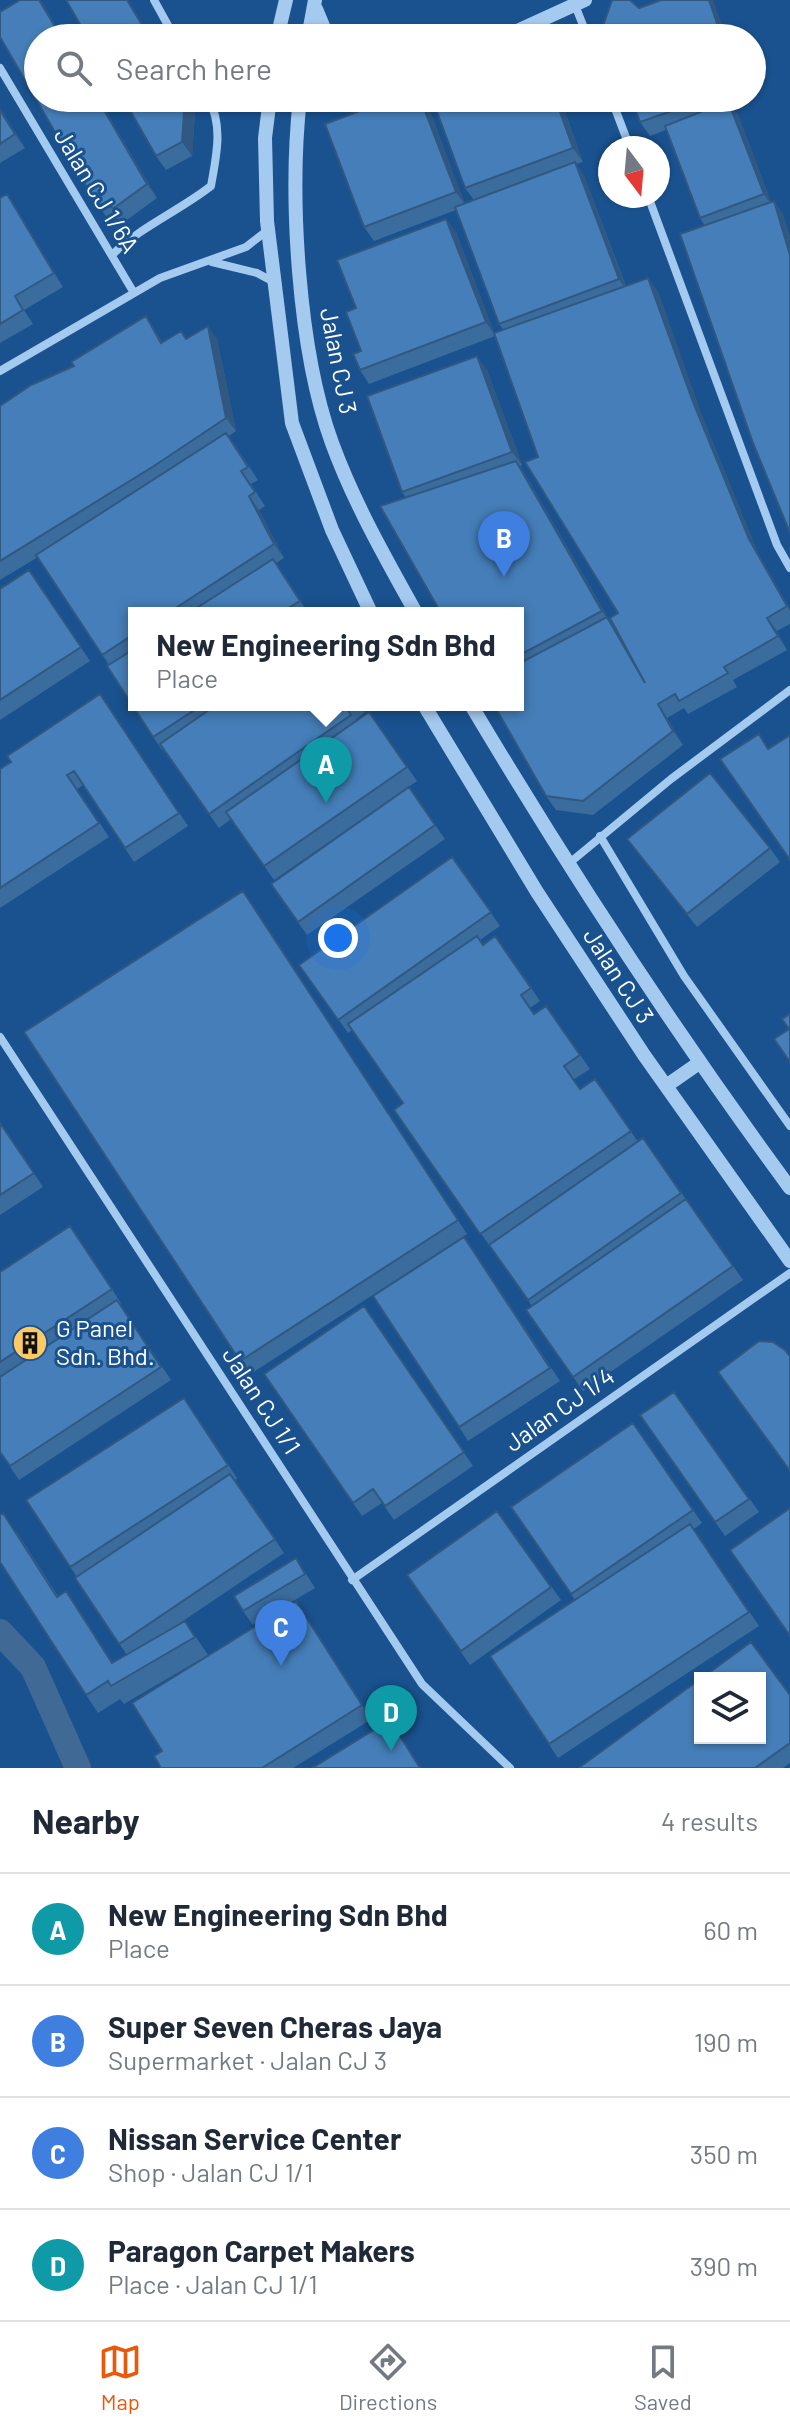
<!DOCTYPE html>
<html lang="en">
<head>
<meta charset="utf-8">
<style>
	:root { --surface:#fff; --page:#f2f2f3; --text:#1f2937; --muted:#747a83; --line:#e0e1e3; --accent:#ea580c }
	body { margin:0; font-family:Barlow,sans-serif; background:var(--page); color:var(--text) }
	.controls { position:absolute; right:24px; bottom:24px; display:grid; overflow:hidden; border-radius:0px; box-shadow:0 2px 6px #0004 }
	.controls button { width:72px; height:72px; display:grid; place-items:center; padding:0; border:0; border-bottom:2px solid var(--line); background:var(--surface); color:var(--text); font:40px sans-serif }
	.compass { position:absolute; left:598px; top:136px; width:72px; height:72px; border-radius:50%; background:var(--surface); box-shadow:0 2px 6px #0004; rotate:164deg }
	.you { position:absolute; left:338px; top:938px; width:28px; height:28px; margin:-20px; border:6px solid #fff; border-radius:50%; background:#1a73e8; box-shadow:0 0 0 12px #1a73e833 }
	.badge { display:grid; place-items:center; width:52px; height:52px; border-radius:50%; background:var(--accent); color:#fff; font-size:26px; font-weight:700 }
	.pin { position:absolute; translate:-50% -66px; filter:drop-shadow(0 2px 4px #0008) }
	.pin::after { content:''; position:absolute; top:42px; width:28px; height:24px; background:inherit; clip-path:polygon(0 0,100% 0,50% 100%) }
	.popup { position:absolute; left:128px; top:607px; width:396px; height:104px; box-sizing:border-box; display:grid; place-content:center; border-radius:0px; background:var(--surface); filter:drop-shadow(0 2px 6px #0005); font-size:26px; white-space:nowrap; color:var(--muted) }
	.popup b { font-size:30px; color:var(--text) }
	.popup::after { content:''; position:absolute; left:50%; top:100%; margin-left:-16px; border:16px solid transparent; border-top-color:var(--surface) }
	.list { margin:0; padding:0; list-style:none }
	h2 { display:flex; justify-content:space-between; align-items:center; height:104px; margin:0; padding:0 32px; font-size:34px }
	h2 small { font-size:26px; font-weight:400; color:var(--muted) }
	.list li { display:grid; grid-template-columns:52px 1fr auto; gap:24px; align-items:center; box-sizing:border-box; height:112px; padding:0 32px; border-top:2px solid var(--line) }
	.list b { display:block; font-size:30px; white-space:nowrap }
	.list p { margin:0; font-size:26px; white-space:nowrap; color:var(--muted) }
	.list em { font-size:26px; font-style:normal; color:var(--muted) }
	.icon { flex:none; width:44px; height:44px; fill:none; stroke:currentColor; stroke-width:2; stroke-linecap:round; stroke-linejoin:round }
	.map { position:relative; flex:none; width:790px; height:1768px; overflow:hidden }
	.search { position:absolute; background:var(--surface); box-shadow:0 2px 6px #0004; left:24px; right:24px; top:24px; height:88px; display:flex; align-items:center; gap:20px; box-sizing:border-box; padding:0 28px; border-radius:44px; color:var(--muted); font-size:30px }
	.sheet { height:552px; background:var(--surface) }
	nav { display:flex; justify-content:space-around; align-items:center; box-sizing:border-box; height:112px; border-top:2px solid var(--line); background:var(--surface); font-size:22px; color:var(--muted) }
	nav a { display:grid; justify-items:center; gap:4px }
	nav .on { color:var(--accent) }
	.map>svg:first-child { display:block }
</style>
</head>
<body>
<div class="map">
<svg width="790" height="1768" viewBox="0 0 790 1768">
	<rect width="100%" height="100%" fill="#19528e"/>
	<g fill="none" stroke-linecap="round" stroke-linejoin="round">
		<path stroke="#406a95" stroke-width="26" d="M0 1632 33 1667 78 1768"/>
		<path stroke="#a5caef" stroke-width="8" d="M154 0 175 38
			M575 5 588 38
			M0 68 134 293
			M611 98 630 148
			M648 196 777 545 790 568
			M112 255C140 227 179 211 211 186 216 157 224 126 208 98
			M212 262 257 273 272 281
			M0 371 160 278 246 247 268 230
			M600 836 684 976 790 1126
			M567 865 671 779 790 690
			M0 1037 422 1684 510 1768
			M352 1580 790 1273"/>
		<path stroke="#a5caef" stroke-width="14" d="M316 9 328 38
			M277 38 286 0
			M308 38 315 0
			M502 38 585 0
			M270 98 265 138 267 221 292 423 332 530 371 613
			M300 98C289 196 298 350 332 443 354 503 385 557 416 613
			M424 705 537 892 644 1055 790 1261
			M471 705C570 871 675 1032 790 1188
			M666 1086 699 1063"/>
	</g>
	<path fill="#3b6c9e" d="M20 0H40L63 38H38V98H98L157 198 124 222 106 216 96 203 0 37V12Z
		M394 98H423L427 103 464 203 474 200 465 188 560 98 583 162 576 164 584 176 626 286 648 278 658 292 702 416 758 553 790 609V624L777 631 787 650 733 680 737 687 688 714 684 708 667 718 683 745 593 815 556 810 546 796 518 705V613L406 498 402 492 487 370 522 465 520 466 528 479 610 621 617 631 618 613 538 457 495 336 369 384 360 370 361 351 356 308 456 232 494 333 503 329 499 324 456 210 374 241 364 227Z
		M631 98H748L749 101 732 107 738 115 771 202 774 201 783 215 790 237V533L705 226 700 218 666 130 650 136 640 122Z
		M0 108 25 148 0 163Z
		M195 112 192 156 166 170 156 156Z
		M0 198 16 208 63 287 24 310 33 324 0 343Z
		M146 316 162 342 187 338 217 339 236 431 229 436 258 480 251 484 265 506 259 510 284 558 276 563 308 613H134V705H360L365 712 355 720 356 721 369 712 417 781 274 880 231 819 219 828 163 750H162L153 737 109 665 38 557 0 580V406L74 366Z
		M29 570 90 661 0 720V589Z
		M100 694 188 826 134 862 83 785 77 789 109 837 0 908V769Z
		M435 825 445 839 307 935 271 884Z
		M627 839 770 848 780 862 697 927Z
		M452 857 500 926 480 940 483 945 495 936 540 1001 530 1008 534 1014 546 1006 590 1069 573 1080 580 1089 595 1079 638 1142 643 1138 743 1280 583 1391 526 1310 532 1306 394 1110 403 1103 352 1030 348 1033 299 965Z
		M243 891 467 1234 249 1375 240 1361Z
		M0 1122 43 1187 0 1215Z
		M80 1240 121 1303 120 1304 171 1380 19 1480 0 1452V1272Z
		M474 1251 560 1381 468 1441 459 1427Z
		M364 1306 473 1466 394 1520 382 1503 362 1516 264 1374Z
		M674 1392 759 1512 725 1536 640 1415Z
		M184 1398 237 1478 235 1480 284 1553 171 1629 185 1621 208 1655 124 1704 120 1699 98 1713 86 1695 16 1531 58 1596 78 1609 113 1663 127 1655 75 1578 77 1577 26 1500Z
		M633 1423 702 1523 694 1529 759 1626 558 1758 490 1656 575 1600 511 1507Z
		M497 1511 561 1600 470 1665 407 1575Z
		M305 1572 315 1588 253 1625 243 1611Z
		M296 1601 372 1719 293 1768H161Z
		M790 1695V1763L783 1768H581Z"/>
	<path fill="#305881" d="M39 0 44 5 63 38H62Z
		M127 0H128L151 38H150Z
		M709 0H713L727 38H722Z
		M97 98H98L157 198 147 184Z
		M185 98H187L195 112 192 156 182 142Z
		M420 98H423L427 103 466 206 456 192Z
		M555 98H560L583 162 573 148Z
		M728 101 738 115 773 207 764 194Z
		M0 108 25 148 15 134 0 110Z
		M575 162 584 176 628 293 619 279Z
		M7 194 16 208 63 287 54 273Z
		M774 201 783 215 790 237V255Z
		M446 219 456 232 495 336 486 322Z
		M648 278 658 292 702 416 758 553 790 609V611L749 539 693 402Z
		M208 326 217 339 236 431 226 418Z
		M477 356 487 370 522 465 512 452Z
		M516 461 528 479 610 621 617 631 645 683 612 626 602 611Z
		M249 496 259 510 284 558 274 544Z
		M767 618 777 631 787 650 778 636Z
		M658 704 667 718 683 745 673 731Z
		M296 1601 305 1614 372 1719 362 1705Z"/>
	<path fill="#457eb8" stroke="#305881" stroke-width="2" d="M20 0H39L62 38H38V98H97L147 184 114 208 96 203 0 37V12Z
		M66 0H127L150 38H88Z
		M612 0H630L639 8 661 0H709L722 38H609L604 23Z
		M123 98H185L182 142 156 156Z
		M394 98H420L456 192 364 227 325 124Z
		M432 98H555L573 148 465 188Z
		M631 98H709L640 122Z
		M728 101 764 194 700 218 665 126Z
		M0 110 15 134 0 144Z
		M575 162 619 279 499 324 455 207Z
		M7 194 54 273 15 296 23 310 0 324V198Z
		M774 201 790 255V533L753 443 680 234Z
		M446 219 486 322 360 370 353 354 361 351 346 312 356 308 337 260Z
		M648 278 693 402 749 539 787 606 767 618 778 636 724 667 728 673 679 701 675 694 658 704 673 731 583 801 546 796 494 705H518V664L607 617 645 683 610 618 618 613 525 462 538 457 494 333Z
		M146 316 161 343 181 331 186 339 208 326 226 418 154 466 0 561V406L31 385 74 366 71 362Z
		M477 356 512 452 402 492 367 396Z
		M226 433 248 467 241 471 255 492 249 496 274 544 168 613H134V634L102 655 36 555Z
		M516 461 602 611 518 656V613H441L380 506Z
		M273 559 300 601 282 612 283 613H189Z
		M29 570 81 647 0 700V589Z
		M134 649V705H202L153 737 107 666Z
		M100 694 179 813 125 848 74 771 67 775 99 823 0 888V769L11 762 7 756Z
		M216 705H346L345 706 351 715 209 814 160 744Z
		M369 712 407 767 264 866 226 812Z
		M759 734 768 749 790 735V860L720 759Z
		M710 773 770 848 687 914 627 839Z
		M409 787 435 825 298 922 271 884Z
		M452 857 491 912 338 1020 299 965Z
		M243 891 458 1220 240 1361 24 1032Z
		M477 936 483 945 495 936 531 988 521 995 534 1014 546 1006 580 1055 564 1066 580 1089 595 1079 631 1131 480 1234 394 1110 403 1103 348 1024Z
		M790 1014V1062L774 1039 789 1029 782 1019Z
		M0 1123 34 1173 0 1195Z
		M643 1138 681 1193 528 1300 489 1245Z
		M686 1199 733 1266 573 1377 526 1310Z
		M70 1226 112 1289 0 1362V1272Z
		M464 1237 550 1368 459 1427 373 1296Z
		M117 1300 161 1367 10 1466 0 1452V1377Z
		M364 1306 464 1452 385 1506 373 1489 353 1503 264 1374Z
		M759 1341 773 1342 785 1350 790 1356V1471L718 1372Z
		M674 1392 749 1499 715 1522 640 1415Z
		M184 1398 228 1465 70 1567 26 1500Z
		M633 1423 693 1510 571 1594 511 1507Z
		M230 1474 275 1539 119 1644 75 1578Z
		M790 1508V1636L730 1550Z
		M497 1511 551 1587 461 1651 407 1575Z
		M3 1513 57 1597 66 1591 112 1663 185 1621 195 1637 111 1686 108 1681 86 1695 0 1562V1515Z
		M690 1524 749 1612 549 1744 490 1656Z
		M296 1558 305 1574 243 1611 234 1596Z
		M296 1601 362 1705 262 1768H161L154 1756 162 1751 132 1703Z
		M751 1642 790 1695V1743L755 1768H581L580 1767 700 1679V1738H760V1678H702Z
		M390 1720 420 1768H312Z"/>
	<defs>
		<g id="building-disc" transform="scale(1.8)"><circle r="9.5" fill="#ffca63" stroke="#19528e"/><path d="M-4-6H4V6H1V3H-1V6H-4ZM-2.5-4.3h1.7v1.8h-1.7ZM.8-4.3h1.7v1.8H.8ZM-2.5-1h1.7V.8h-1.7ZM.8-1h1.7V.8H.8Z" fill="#111"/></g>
	</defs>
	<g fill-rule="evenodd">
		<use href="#building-disc" x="30" y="1343"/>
	</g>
	<g text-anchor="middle" stroke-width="6" stroke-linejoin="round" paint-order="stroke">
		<g font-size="24" fill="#fff" stroke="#19528e">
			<text transform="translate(96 191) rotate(59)" y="8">Jalan CJ 1/6A</text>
			<text transform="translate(338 361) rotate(79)" y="8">Jalan CJ 3</text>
			<text transform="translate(618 976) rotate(57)" y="8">Jalan CJ 3</text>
			<text transform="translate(261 1401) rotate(57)" y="8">Jalan CJ 1/1</text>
			<text transform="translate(560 1410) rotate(-35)" y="8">Jalan CJ 1/4</text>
		</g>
		<g font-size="24" fill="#fff" stroke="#19528e" text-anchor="start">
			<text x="56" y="1337">G Panel<tspan x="56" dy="28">Sdn. Bhd.</tspan></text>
		</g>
	</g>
</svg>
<div class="controls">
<button><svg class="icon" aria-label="layers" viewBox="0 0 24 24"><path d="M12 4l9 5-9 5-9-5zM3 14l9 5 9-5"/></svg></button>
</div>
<svg class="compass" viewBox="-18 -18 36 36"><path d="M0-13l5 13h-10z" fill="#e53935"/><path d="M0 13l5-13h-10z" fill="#747a83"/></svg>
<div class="you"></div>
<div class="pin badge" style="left:326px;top:803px;background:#0f9aa8">A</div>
<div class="popup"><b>New Engineering Sdn Bhd</b>Place</div>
<div class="pin badge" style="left:504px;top:577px;background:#3f7fe0">B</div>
<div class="pin badge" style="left:281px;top:1666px;background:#3f7fe0">C</div>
<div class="pin badge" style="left:391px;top:1751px;background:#0f9aa8">D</div>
<div class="search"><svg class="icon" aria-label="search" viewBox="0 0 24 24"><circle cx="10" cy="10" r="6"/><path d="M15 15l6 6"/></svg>Search here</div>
</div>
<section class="sheet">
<h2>Nearby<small>4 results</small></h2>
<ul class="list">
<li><span class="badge" style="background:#0f9aa8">A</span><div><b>New Engineering Sdn Bhd</b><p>Place</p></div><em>60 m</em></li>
<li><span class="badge" style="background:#3f7fe0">B</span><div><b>Super Seven Cheras Jaya</b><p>Supermarket · Jalan CJ 3</p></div><em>190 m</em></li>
<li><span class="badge" style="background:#3f7fe0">C</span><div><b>Nissan Service Center</b><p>Shop · Jalan CJ 1/1</p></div><em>350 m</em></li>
<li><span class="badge" style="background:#0f9aa8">D</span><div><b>Paragon Carpet Makers</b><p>Place · Jalan CJ 1/1</p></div><em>390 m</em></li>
</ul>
</section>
<nav>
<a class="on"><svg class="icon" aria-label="map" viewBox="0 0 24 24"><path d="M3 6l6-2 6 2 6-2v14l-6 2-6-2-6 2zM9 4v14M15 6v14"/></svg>Map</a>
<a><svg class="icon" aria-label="directions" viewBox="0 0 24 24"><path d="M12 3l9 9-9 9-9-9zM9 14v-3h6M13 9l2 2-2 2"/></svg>Directions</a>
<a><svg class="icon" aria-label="saved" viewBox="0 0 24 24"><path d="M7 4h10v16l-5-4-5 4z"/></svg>Saved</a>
</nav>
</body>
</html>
